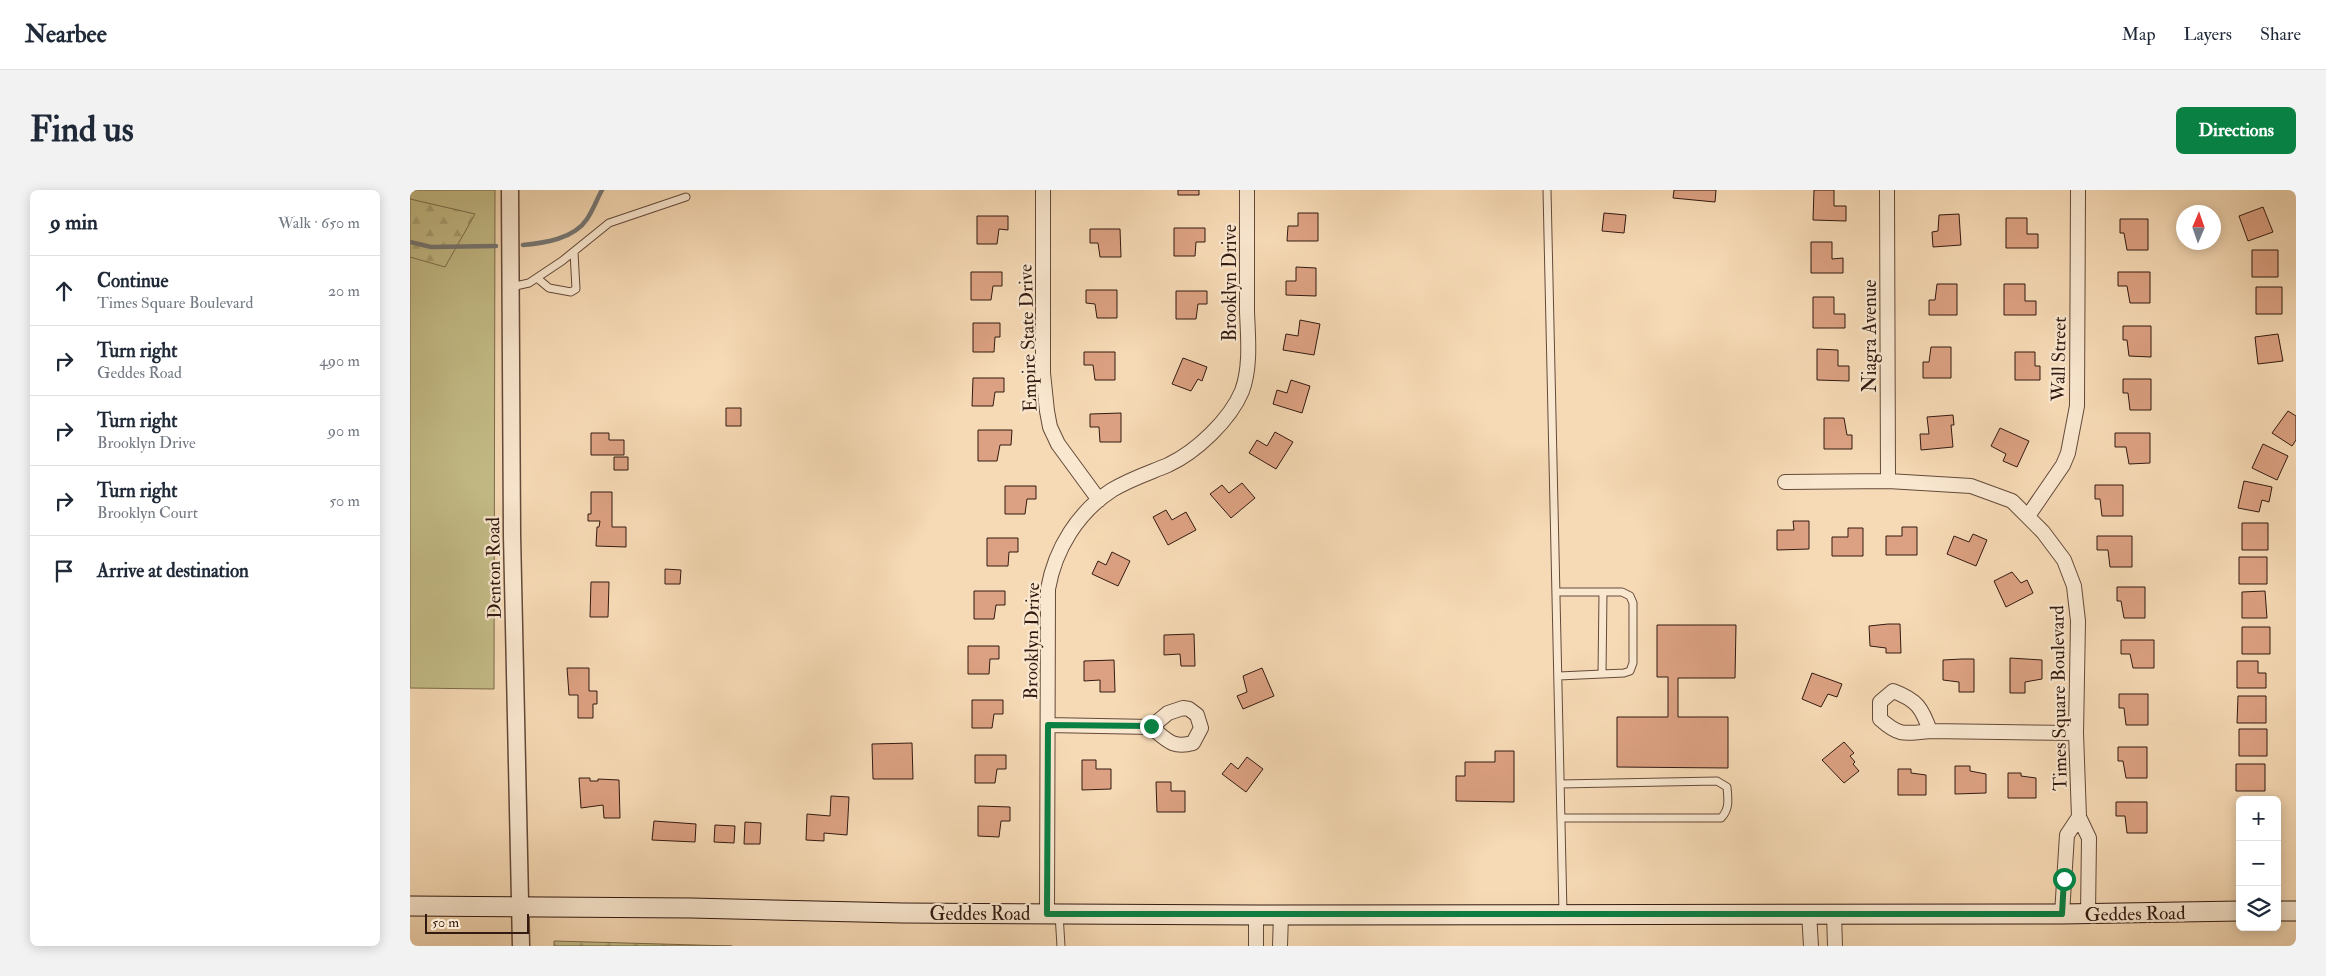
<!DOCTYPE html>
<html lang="en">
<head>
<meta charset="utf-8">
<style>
	:root { --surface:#fff; --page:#f2f2f3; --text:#1f2937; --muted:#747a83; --line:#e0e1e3; --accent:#0b8043 }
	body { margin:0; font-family:"IM FELL Double Pica",serif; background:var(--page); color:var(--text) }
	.controls { position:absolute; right:15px; bottom:15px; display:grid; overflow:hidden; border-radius:8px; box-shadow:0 2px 12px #0003 }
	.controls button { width:45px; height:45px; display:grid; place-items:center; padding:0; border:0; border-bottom:1px solid var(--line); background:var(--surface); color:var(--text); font:25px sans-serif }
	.compass { position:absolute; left:1766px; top:15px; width:45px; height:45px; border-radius:50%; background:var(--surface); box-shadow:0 2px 12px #0003; rotate:2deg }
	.scale { position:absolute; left:15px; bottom:12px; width:104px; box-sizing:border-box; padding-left:5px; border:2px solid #331a11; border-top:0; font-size:14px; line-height:18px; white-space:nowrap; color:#331a11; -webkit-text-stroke:4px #f9e7cf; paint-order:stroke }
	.stop { position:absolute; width:15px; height:15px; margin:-11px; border:4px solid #0b8043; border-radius:50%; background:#fff }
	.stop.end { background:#0b8043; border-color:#fff; box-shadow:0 1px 5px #0008 }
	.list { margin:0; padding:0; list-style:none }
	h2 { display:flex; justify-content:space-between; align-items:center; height:65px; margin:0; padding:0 20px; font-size:21px }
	h2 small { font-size:16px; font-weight:400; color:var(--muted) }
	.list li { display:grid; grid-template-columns:32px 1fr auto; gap:15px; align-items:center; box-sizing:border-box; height:70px; padding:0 20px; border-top:1px solid var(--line) }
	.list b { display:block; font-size:19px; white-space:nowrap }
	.list p { margin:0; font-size:16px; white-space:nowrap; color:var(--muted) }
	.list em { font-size:16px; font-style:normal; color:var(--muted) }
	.icon { flex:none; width:28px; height:28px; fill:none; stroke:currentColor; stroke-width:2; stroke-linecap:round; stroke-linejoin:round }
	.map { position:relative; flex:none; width:1886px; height:756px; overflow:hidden; border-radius:8px }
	header { display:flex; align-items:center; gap:30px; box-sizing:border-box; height:70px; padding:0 25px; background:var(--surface); border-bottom:1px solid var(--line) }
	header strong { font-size:24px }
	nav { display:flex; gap:28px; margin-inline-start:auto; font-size:18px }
	.intro { display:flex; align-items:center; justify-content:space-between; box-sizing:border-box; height:120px; padding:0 30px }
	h1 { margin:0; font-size:35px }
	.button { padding:12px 22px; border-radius:8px; background:var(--accent); color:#fff; font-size:18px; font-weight:700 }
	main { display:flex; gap:30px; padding:0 30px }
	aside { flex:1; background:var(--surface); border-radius:8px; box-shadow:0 2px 12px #0003 }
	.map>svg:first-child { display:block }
</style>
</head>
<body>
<header>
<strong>Nearbee</strong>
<nav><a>Map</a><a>Layers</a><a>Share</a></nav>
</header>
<div class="intro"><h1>Find us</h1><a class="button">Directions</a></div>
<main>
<aside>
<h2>9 min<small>Walk · 650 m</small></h2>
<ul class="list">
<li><svg class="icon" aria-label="ahead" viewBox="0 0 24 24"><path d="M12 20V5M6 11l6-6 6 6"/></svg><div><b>Continue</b><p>Times Square Boulevard</p></div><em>20 m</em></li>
<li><svg class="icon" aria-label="right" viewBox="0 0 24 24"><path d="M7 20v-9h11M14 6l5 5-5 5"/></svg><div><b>Turn right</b><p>Geddes Road</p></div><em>490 m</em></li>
<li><svg class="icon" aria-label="right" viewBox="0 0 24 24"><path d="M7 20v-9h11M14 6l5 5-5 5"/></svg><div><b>Turn right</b><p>Brooklyn Drive</p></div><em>90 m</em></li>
<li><svg class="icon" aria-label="right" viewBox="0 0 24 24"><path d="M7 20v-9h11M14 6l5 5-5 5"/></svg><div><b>Turn right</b><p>Brooklyn Court</p></div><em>50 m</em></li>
<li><svg class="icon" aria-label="arrive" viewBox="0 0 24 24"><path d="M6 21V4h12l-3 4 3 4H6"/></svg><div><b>Arrive at destination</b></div></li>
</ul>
</aside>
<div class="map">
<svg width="1886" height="756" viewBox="0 0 1886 756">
	<defs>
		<pattern id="forest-firs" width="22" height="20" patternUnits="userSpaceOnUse" patternTransform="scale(1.25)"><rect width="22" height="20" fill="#c4bd88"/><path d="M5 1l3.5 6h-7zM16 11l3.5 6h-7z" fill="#a9a274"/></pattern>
	</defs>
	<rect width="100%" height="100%" fill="#f6dab5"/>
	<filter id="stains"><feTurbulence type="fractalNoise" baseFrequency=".004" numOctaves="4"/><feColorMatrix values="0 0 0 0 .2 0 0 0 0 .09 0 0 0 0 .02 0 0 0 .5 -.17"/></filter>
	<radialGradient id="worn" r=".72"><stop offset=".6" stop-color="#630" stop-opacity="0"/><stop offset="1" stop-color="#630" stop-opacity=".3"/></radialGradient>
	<path fill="#c4bd88" stroke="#7c6c4c" d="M0 0H85L84 499 0 498Z"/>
	<path fill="url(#forest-firs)" stroke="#7c6c4c" d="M0 9 65 24 35 77 0 67Z
		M144 751 322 756H144Z"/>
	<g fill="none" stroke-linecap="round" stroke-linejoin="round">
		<path stroke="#767876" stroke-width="4.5" d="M0 52 21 57 86 56
			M113 55C134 53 164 49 177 29 183 20 187 9 192 0"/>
	</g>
	<path fill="#dca182" stroke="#331a11" d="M768 0H789V5H768Z
		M1264 0H1306L1305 12 1263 8Z
		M1404 0H1424V16H1436V31L1403 30Z
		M1853 17 1863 42 1838 51 1829 26Z
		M888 23H908V51H877L878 36H888Z
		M1194 23 1216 25 1214 43 1192 41Z
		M1549 24 1551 55 1523 57 1522 42 1528 41 1529 25Z
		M567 26H598V40L589 39 587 54H567Z
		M1596 28H1617V44H1628V58H1596Z
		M1710 29H1738V60H1717L1714 43H1710Z
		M764 38H795V52H786L785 66H764Z
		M680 39H710L711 67H690L688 53H680Z
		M1401 52H1422V69L1433 68V83H1401Z
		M1842 60H1868V87H1842Z
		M886 77 906 78V106L876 105V91H886Z
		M561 82H592V96H583L581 110H561Z
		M1708 82H1740V113H1720L1717 96H1708Z
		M1527 94H1547V125H1519V110H1525Z
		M1594 94H1615V111H1626V125H1594Z
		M1846 97H1872V124H1846Z
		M676 100H707V128H687L685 114 676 113Z
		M766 101H797V114H788L786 129H766Z
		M1403 107H1424V124H1435V138H1403Z
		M890 130 910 134 904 165 873 160 876 144 888 146Z
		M563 133H590V147H585L584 162H563Z
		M1713 136H1741V167L1719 166 1717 150H1713Z
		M1868 144 1873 171 1848 174 1845 147Z
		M1521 157H1541V188H1513V172H1519Z
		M1407 159 1428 160V176H1439V191L1407 190Z
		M674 162H705V190H685L683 175H674Z
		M1605 162H1625V176H1630V190H1605Z
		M773 168 797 177 792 191 788 189 781 201 762 194Z
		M563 188H594V202H585L583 216H562Z
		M1713 189H1741V220H1720L1718 203H1713Z
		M881 190 900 196 892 223 863 214 867 200 877 203Z
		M316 218H331V236H316Z
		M1878 221 1886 226V250L1882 256 1862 243Z
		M711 223V252H690L689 237H680V224Z
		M1543 225 1544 235H1541L1543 257 1511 260 1510 244H1519L1517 227Z
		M1414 228H1434L1437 245H1442V259H1414Z
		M1590 238 1619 251 1607 277 1593 271 1596 264 1581 256Z
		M568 240H602L601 255H590L587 271H568Z
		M865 242 883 252 866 279 839 263 847 250 857 256Z
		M181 243H199V250H214V265H181Z
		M1705 243H1740V273L1719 274 1716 257H1705Z
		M1853 254 1878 266 1867 290 1842 278Z
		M204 267H218V280H204Z
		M1834 291 1862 297 1859 312 1852 310 1849 322 1828 318Z
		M832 293 845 308 821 328 800 304 812 295 819 303Z
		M1685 295H1713V326H1692L1690 309H1685Z
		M595 296H626V309H617L615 324H595Z
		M181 302H202V337H216V357L186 356 187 337H189L190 331H178V324H181Z
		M756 320 762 330 776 322 786 340 758 355 743 327Z
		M1383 331H1399V359L1367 360V340H1384Z
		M1832 333H1858V360H1832Z
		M1492 337H1507V365H1476V346H1492Z
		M1438 338H1453V366H1422V347H1438Z
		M1563 344 1577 350 1566 376 1537 364 1544 346 1559 352Z
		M1687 346H1722V377H1700L1698 360H1687Z
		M577 348H608V362H599L598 376H577Z
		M702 362 720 371 708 396 682 384 688 371 696 375Z
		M1829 367H1857V394H1829Z
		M255 379 271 380 270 394H255Z
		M1602 382 1611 393 1617 390 1623 403 1596 417 1584 391Z
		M181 392H199L198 427H180Z
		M1707 397H1735V428H1714L1711 411H1707Z
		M564 401H595V415H586L584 429H564Z
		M1855 401 1857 428H1832V402Z
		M1478 434H1490L1491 463H1476V458L1460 456 1459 436Z
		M1247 435H1326L1325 488H1268V527H1318V578L1207 577V527H1258V487H1247Z
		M1832 437H1860V464H1832Z
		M784 444 785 476H771L770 464 754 465V445Z
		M1711 450H1744V478H1723L1720 464H1711Z
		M558 456H589V469H580L579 484H558Z
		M1600 468 1632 470V489L1615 492V503H1600Z
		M1552 469H1564V502H1549V492L1533 490V470Z
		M704 470 705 502H690V490L674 491V471Z
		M1827 471H1848V483H1856V498H1827Z
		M157 478H179V501H187V514H183V528H168V505H159Z
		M852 478 864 506 833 519 827 506 837 502 833 486Z
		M1402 483 1432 494 1427 507 1418 504 1411 517 1392 509Z
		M1709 504H1738V535H1716L1714 518H1709Z
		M1828 506H1856V533H1827Z
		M562 510H593V524H584L582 538H562Z
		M1829 539H1857V566H1829Z
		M1434 552 1444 563 1440 566 1445 572 1443 574 1449 581 1434 593 1412 570Z
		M502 553 503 589H463L462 554Z
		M1708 557H1737V588H1716L1713 571H1708Z
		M1085 561H1104V612L1046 611V586H1055V572H1085Z
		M565 565H596V579H587L585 593H565Z
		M837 567 853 579 836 602 812 584 821 573 828 579Z
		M672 570H686V579H701V599L672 600Z
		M1826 574H1855V601H1826Z
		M1545 576H1560V581L1576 584V603L1545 604Z
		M1488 579H1501V583L1516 585V605H1488Z
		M1598 583H1611V586L1626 588V608H1598Z
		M169 588H180V591H188V589L209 590 210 628H194L193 615 171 618Z
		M746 592H761V601H775V622H747Z
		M421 606 439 607 437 645 414 643V651L396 650 397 624 420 626Z
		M1706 612H1737V643H1717L1715 626H1706Z
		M568 616 600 617V631H591L589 647 568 646Z
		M244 631 286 634 285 652 242 650Z
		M335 632 351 633 350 654H334Z
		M305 635 325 636 324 653 304 652Z"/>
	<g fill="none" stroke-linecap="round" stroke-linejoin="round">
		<g stroke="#644a3a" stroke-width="9">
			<path id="service" d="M1137 0 1153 723
				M127 88 139 98 161 102 166 99 164 62
				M101 97 119 93 152 71 199 33 276 7
				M1147 402H1212L1220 406 1223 413V473L1220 481 1214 483 1149 486
				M1192 484 1193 402
				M1150 594 1307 591 1317 597C1318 609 1320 619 1311 628H1151
				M649 724 651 756"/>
		</g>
		<g stroke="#644a3a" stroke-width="16">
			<path id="minor" d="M633 0V183L637 221 640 237 648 254 689 310
				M1477 0 1478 291
				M1375 292 1478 291 1561 296 1602 311 1633 342 1654 370 1664 396 1668 431 1666 543 1669 627
				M1618 326 1653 275 1658 263 1667 216 1668 0
				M638 535 741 537 758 523 773 518 779 519 787 525 791 538 783 553C762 559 756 549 741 537
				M1520 541C1512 518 1507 510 1483 501L1470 512V529C1489 546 1494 544 1520 541L1666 543
				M1399 723 1401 756
				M637 724 638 399C645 359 668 322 702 300 720 289 739 283 758 275 786 262 820 230 832 201 841 177 838 147 837 122 837 81 837 41 837 0
				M1424 724 1425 756
				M1652 724 1657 645 1669 627 1679 648 1678 723
				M846 725V756
				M870 756 871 725"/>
		</g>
		<g stroke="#644a3a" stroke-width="19">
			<path id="tertiary" d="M100 0 102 345 111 756"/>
		</g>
		<g stroke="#331a11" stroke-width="21">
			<path id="secondary" d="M0 716 281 718 492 723 846 725 1652 724 1830 721
				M1867 721H1886"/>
		</g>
		<use href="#service" stroke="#f9e7cf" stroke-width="7"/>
		<use href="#minor" stroke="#f9e7cf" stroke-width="14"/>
		<use href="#tertiary" stroke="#f9e7cf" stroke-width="16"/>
		<use href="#secondary" stroke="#f9e7cf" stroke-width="19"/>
	</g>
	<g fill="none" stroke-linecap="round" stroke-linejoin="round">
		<path stroke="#0b8043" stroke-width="6" d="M741 536 638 535 637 724H1652L1654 689"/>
	</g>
	<g text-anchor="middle" stroke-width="4.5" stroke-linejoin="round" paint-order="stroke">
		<g font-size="19" fill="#331a11" stroke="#f9e7cf">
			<text transform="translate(819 93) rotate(-90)" y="7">Brooklyn Drive</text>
			<text transform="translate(1459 146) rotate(-90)" y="7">Niagra Avenue</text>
			<text transform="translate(617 148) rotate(-92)" y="7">Empire State Drive</text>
			<text transform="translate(1648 169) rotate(-89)" y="7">Wall Street</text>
			<text transform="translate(83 378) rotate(-91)" y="7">Denton Road</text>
			<text transform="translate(621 451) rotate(-89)" y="7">Brooklyn Drive</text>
			<text transform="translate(1648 508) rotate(-91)" y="7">Times Square Boulevard</text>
			<text x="570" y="730">Geddes Road</text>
			<text transform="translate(1725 723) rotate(-1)" y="7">Geddes Road</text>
		</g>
	</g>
	<rect width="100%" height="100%" filter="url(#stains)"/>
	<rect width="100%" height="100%" fill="url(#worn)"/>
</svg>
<div class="controls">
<button>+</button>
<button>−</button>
<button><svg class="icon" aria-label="layers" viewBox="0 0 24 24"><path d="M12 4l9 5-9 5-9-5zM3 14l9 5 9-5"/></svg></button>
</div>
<svg class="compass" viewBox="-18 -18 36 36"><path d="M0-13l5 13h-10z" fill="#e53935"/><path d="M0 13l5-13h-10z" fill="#747a83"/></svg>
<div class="scale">50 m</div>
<div class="stop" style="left:1654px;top:689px"></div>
<div class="stop end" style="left:741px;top:536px"></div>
</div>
</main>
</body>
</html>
